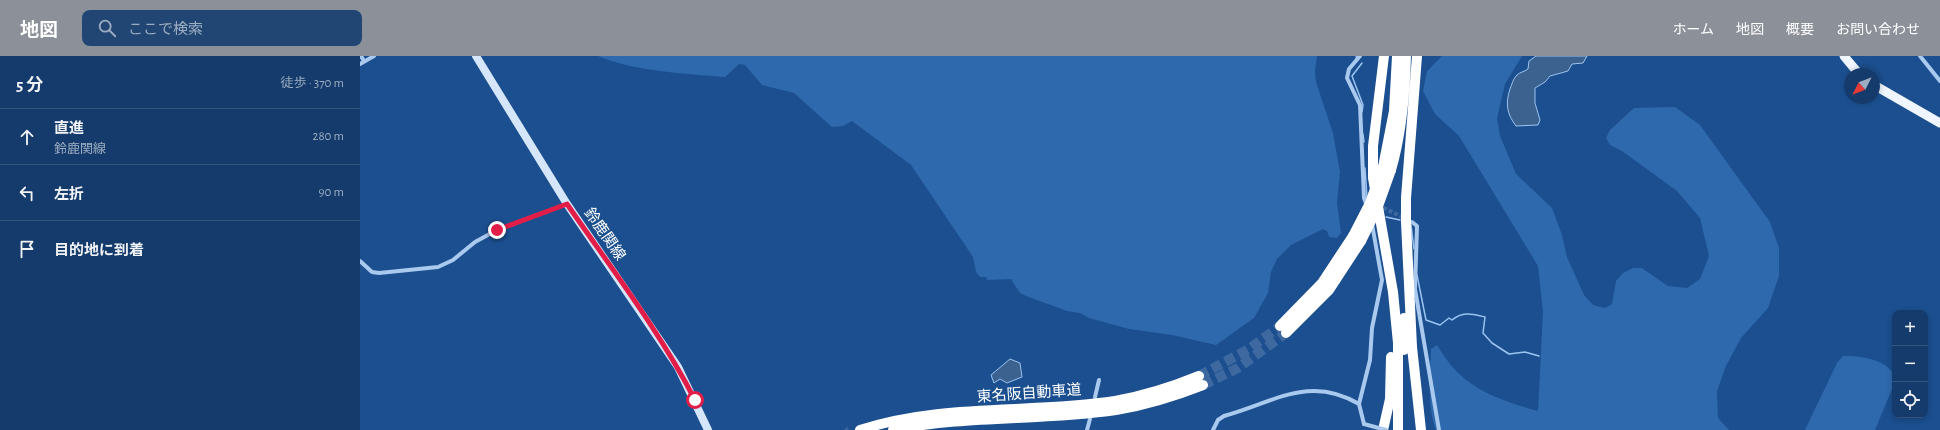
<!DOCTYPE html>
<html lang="ja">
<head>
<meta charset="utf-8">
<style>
	:root { --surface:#143b6b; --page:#214673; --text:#f1f3f6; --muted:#9dadc1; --line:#33557e; --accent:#8c9099 }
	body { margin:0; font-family:"Alegreya Sans","Noto Sans JP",sans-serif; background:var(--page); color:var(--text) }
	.controls { position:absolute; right:12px; bottom:12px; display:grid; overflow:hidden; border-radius:8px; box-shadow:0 2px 6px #0003 }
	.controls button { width:36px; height:36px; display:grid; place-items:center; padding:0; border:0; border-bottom:1px solid var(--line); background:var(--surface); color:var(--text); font:20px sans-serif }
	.compass { position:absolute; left:1484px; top:12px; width:36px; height:36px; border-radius:50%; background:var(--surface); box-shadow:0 2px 6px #0003; rotate:228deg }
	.stop { position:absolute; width:12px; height:12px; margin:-9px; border:3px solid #e11d48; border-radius:50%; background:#fff }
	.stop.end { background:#e11d48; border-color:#fff; box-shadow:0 1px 4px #0008 }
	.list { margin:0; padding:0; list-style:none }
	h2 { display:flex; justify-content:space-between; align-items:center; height:52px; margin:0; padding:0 16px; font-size:17px }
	h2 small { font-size:13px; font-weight:400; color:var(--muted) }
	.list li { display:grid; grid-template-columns:26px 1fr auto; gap:12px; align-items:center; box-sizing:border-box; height:56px; padding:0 16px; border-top:1px solid var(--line) }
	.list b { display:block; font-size:15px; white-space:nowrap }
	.list p { margin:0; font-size:13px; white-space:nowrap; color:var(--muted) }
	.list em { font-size:13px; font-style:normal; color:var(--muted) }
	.icon { flex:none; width:22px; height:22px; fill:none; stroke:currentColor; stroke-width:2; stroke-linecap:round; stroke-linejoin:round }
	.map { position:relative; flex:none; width:1580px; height:374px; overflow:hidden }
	header { display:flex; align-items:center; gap:24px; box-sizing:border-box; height:56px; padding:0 20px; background:var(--accent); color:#fff }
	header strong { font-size:19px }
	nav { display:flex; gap:22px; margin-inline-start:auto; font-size:14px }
	.search { width:280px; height:36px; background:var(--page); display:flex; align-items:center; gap:10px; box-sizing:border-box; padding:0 14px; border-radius:8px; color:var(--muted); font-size:15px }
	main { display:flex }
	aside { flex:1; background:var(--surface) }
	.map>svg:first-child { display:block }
</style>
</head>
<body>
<header>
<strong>地図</strong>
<div class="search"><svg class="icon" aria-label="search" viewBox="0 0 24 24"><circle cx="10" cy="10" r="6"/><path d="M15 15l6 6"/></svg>ここで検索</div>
<nav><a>ホーム</a><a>地図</a><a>概要</a><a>お問い合わせ</a></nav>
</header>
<main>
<aside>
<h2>5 分<small>徒歩 · 370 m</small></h2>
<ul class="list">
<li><svg class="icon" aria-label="ahead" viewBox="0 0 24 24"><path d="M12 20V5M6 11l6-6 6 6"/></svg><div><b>直進</b><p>鈴鹿関線</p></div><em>280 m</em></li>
<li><svg class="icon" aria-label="left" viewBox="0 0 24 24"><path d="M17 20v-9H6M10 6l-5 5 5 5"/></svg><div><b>左折</b></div><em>90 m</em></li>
<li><svg class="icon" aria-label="arrive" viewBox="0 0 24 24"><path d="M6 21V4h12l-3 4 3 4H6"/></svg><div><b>目的地に到着</b></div></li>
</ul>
</aside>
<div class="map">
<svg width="1580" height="374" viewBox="0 0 1580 374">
	<rect width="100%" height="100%" fill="#1b4f8f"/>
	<path fill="#2e69ad" d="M238 0H957L955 15 956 26 973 77 980 116 977 147 981 177 977 182 969 181 967 175 963 173 931 189 917 203 911 216 908 237 894 262 856 289 812 279 769 273 729 262 720 257 707 255 666 240 660 237 651 223 627 224 626 221H620L616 216 613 201 551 109 492 65 483 70 472 71 434 37 402 29 385 9 379 8 365 21C326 18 273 15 238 0Z
		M1082 0H1162L1145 28 1137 62 1140 80 1156 118 1192 152 1202 179 1207 201 1224 239 1233 249 1245 252 1252 248 1256 225 1263 217 1273 212H1282L1308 230 1327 232 1340 223 1349 200 1340 162 1317 135 1262 95 1250 89 1246 82 1250 74 1274 52 1315 51 1340 69 1410 166 1419 192V220L1408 252 1381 282 1366 310 1357 335 1358 362 1369 374H1076C1067 352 1070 317 1071 293L1077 289C1083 298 1089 308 1097 316 1120 338 1149 347 1178 355L1183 256 1178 210 1099 80 1075 58 1063 35 1067 15Z
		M1483 300C1500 299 1535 304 1535 326L1515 374H1445L1477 307Z"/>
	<path fill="#3c6290" stroke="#9cc4f0" d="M1176 0H1227L1223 7 1212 8 1208 15 1190 20 1185 26 1175 32V47L1180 64 1178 69 1156 70C1147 58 1145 48 1150 33 1152 28 1153 23 1157 19 1160 16 1164 16 1168 13L1169 5Z
		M650 303 660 307 662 321 647 327 640 323 634 327 631 319Z"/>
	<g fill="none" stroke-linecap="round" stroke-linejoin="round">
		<path stroke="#9cc4f0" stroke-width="1.5" d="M996 1 997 0
			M1002 7 992 20 1003 49 1002 56
			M1003 78 1004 86
			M1005 112 1007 142
			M1026 161 1040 164
			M1051 169 1054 193
			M1057 219 1066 264 1080 269 1089 262 1092 264C1103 255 1112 258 1125 261L1123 277 1132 287 1149 298 1165 296 1179 300"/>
		<path stroke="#3d69a0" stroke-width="4" stroke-dasharray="4 2" stroke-linecap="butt" d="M1018 149 1046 163
			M486 372 487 374"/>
		<path stroke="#3d69a0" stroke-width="10" stroke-dasharray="10 5" stroke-linecap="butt" d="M839 320 889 293 920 270
			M843 329 878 312 926 277"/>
		<path stroke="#a9c9ee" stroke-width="4" d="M1 0 4 5
			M1000 0 989 13 987 22 1000 49 1004 142 1007 150
			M1560 0 1580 25
			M0 8 14 0
			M1052 166 1057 170 1055 233 1079 374
			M0 205 12 216 19 217 78 211 93 204 115 186 137 174 207 148
			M735 341 739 324
			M999 348 1010 304 1012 272 1022 224 1012 168
			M727 374 730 363
			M853 374 858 364 864 360C913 347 949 318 999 348L1004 368"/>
		<path stroke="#d6e6fa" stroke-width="8" d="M116 0 207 148 318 311 348 374"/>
		<path stroke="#f0f6ff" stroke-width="9" d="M1484 0 1499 18
			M1514 29 1580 67"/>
		<path stroke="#fff" stroke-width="10" d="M1024 0 1013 90V122L1033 236 1038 287V374
			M1057 0 1046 142V166L1052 291 1061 374
			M1023 111 1034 55 1037 0
			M1031 114C1042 76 1045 39 1046 0
			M1044 262V294
			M920 270 962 227 993 180
			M926 277 969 234 1001 185
			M500 374C582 347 670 358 755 345 784 340 812 331 839 320
			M533 374C607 359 682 365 756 354 786 349 815 340 843 329
			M1023 374 1030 343 1031 301"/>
		<path stroke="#a9c9ee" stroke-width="4" d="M1004 368 1026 374"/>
		<path stroke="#fff" stroke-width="10" d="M993 180 1010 147 1023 111
			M1001 185 1017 153 1031 114"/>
	</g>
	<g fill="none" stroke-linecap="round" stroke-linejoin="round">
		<path stroke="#e11d48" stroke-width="5" d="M137 174 207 148C251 212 299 274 335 344"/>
	</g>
	<g text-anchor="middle" stroke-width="3.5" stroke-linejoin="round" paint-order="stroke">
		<g font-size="15" fill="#fff" stroke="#1b4f8f">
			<text transform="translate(245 178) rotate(55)" y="5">鈴鹿関線</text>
			<text transform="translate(669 337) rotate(-4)" y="5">東名阪自動車道</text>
		</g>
	</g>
</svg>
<div class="controls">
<button>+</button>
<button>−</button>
<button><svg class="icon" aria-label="locate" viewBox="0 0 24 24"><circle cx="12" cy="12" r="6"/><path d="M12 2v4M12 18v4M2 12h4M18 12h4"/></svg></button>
</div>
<svg class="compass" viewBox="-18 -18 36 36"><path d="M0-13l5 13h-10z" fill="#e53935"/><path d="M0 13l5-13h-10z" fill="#9dadc1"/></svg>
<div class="stop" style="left:335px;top:344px"></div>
<div class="stop end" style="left:137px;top:174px"></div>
</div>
</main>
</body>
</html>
